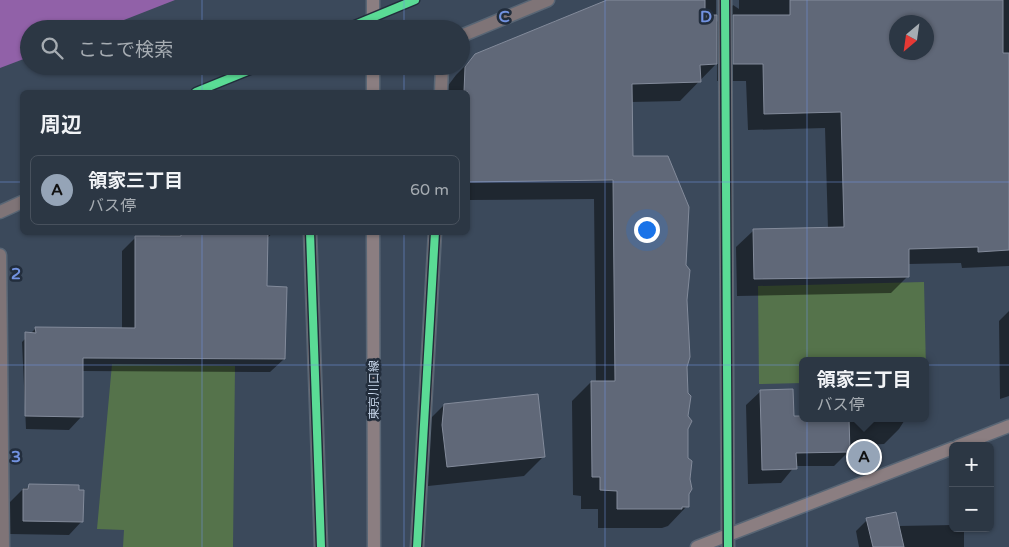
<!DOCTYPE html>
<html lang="ja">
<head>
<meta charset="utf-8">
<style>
	:root { --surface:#2c3744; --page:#38424f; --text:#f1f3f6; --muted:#a6acb2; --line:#48515d; --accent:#95a4b7 }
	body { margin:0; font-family:"Varela Round","Noto Sans JP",sans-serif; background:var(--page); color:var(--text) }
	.controls { position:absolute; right:15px; bottom:15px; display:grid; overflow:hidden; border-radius:8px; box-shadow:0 1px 4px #0004 }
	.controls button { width:45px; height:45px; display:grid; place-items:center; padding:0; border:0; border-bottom:1px solid var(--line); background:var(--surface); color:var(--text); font:25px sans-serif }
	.compass { position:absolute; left:889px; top:15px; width:45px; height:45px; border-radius:50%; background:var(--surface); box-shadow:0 1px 4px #0004; rotate:209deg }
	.you { position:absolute; left:646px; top:229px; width:18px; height:18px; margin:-12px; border:4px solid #fff; border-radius:50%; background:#1a73e8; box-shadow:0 0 0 8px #1a73e833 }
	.badge { display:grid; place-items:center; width:32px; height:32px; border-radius:50%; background:var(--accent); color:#111; font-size:16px; font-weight:700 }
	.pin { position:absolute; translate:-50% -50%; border:2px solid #fff; box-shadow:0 1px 5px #0006 }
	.popup { position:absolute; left:799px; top:357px; width:130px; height:65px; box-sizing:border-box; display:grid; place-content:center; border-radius:8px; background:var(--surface); filter:drop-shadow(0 1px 4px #0005); font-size:16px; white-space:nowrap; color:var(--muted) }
	.popup b { font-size:19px; color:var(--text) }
	.popup::after { content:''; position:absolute; left:50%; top:100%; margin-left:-10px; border:10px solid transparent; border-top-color:var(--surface) }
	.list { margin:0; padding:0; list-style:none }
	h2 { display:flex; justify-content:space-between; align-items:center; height:65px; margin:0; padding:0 20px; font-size:21px }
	h2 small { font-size:16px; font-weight:400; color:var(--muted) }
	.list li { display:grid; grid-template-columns:32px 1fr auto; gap:15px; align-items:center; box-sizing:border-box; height:70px; margin:0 10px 10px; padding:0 10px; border:1px solid var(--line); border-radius:8px }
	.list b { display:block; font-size:19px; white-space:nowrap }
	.list p { margin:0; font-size:16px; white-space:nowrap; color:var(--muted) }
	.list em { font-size:16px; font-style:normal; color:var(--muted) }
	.icon { flex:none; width:28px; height:28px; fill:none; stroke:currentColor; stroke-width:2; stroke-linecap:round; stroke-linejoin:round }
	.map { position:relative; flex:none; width:1009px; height:547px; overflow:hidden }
	.search { position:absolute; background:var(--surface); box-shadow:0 1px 4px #0004; left:20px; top:20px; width:450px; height:55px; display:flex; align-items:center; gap:12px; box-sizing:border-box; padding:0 18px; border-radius:28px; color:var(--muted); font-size:19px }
	.panel { position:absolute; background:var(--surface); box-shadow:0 1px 4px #0004; left:20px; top:90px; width:450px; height:145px; border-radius:8px }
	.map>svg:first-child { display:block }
</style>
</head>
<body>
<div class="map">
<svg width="1009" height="547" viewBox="0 0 1009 547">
	<rect width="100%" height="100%" fill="#3b495b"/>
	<path fill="#55734b" d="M924 282 926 369 925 361H803V383L759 384 758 286Z
		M112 364 235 366 233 547H123L124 530 97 529Z"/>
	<path fill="#9161a8" d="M0 0H175L101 29H29V57L0 68Z"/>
	<path fill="#0007" fill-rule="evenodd" d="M611 0H716V23L733 5 739 9V0H1009V266L962 268 961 263 908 264V276L891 293 737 296 736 247 753 231 828 229 825 128 748 130 746 81H717V63L680 101 631 102V157L685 265 687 506 668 526 662 528H598V509H581V496L573 495 572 401 591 382H596L594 199 468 200V92H446L447 87 456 75 476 55 503 46 557 20V22ZM896 22H926V52H896Z
		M160 232H274L267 238 265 287 284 359 270 372 82 371V416L69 430 26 429 22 342 36 328 122 329V251L135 238H160Z
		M1009 311V396L1000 399 999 321Z
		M761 391 792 417 906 418 899 429 884 444 849 446V451L834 466H795L781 483 748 484 746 405Z
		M444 405 543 457 524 476 428 486 423 445 425 424Z
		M77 486 82 521 69 535 10 534V502L24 488Z
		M867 520 898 526 953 525V528H964V547H859L856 531Z"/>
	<path fill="#606878" stroke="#838b9b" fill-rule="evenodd" d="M607 0H705V15H717V64L700 65 701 82 632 84 633 156H668L689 207 686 265 690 270 687 300 690 357 687 367 688 393 691 396 688 416 692 421 688 429V458L692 461 690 479 692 489 689 494V507H682V509H617V491L600 490V477H592L591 381H615L613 180 468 182V92H464L465 67 475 54Z
		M790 0H1003V53H1009V250L978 252V247L909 249V277L754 279 753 229 844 227 841 112 764 114 763 64H733V15H790ZM896 22H926V52H896Z
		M181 232 268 233 267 286 287 287 285 359 83 358V417L25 416V332L36 333 35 327 135 328V236H181Z
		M793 389 794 416H803V418H849L850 452 796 453 797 469 762 470 760 390Z
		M538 394 545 457 447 467 442 425 444 404Z
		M29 484 79 485V490H84L83 522 23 521V489H28Z
		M896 512 904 547H873L866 518Z"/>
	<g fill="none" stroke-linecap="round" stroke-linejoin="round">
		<g stroke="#596675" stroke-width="15">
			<path id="street" d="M725 0 728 547
				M461 36 548 0
				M441 92 442 66
				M0 212 22 202
				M310 232 321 547
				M0 255 3 547
				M417 547 435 232"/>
		</g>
		<g stroke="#596675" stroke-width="15">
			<path id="secondary" d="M373 29V0
				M373 66V92
				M373 232 374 547
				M958 446 1009 426
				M697 547 953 448"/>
		</g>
		<use href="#street" stroke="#7f7477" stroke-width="12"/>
		<use href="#secondary" stroke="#8b7e81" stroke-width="12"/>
		<g stroke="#222d3c" stroke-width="11">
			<path id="cycleway" d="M725 0 728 547
				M345 29 415 0
				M196 92 260 66
				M310 232 321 547
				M417 547 435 232"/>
		</g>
		<use href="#cycleway" stroke="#5adb95" stroke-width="8"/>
	</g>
	<path fill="none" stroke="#7292e0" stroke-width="1" stroke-opacity="0.55" d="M202 0V29M404 0V29M605 0V547M807 0V547M202 66V92M404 66V92M0 182H22M468 182H1009M202 232V547M404 232V547M0 365H1009"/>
	<g text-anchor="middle" stroke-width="5" stroke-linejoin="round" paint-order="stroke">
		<g font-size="12" fill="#c6d5e9" stroke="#222d3c">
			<text transform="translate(374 390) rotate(-90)" y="4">東京川口線</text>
		</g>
	</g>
	<g font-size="16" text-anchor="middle" font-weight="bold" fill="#7292e0" stroke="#222d3c" stroke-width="5" stroke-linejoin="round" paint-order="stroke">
		<text x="504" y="22">C</text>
		<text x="706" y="22">D</text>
		<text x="16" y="279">2</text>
		<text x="16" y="462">3</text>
	</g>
</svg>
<div class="controls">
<button>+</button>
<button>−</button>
</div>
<svg class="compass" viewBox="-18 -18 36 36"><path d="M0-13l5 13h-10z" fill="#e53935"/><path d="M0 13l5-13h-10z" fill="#a6acb2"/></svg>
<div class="you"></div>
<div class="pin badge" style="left:864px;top:457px">A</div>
<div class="popup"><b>領家三丁目</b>バス停</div>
<div class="search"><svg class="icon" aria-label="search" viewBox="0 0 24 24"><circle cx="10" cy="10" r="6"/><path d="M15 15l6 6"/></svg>ここで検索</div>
<section class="panel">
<h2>周辺<small></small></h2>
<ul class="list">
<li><span class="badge">A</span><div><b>領家三丁目</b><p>バス停</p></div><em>60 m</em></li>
</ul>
</section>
</div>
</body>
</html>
